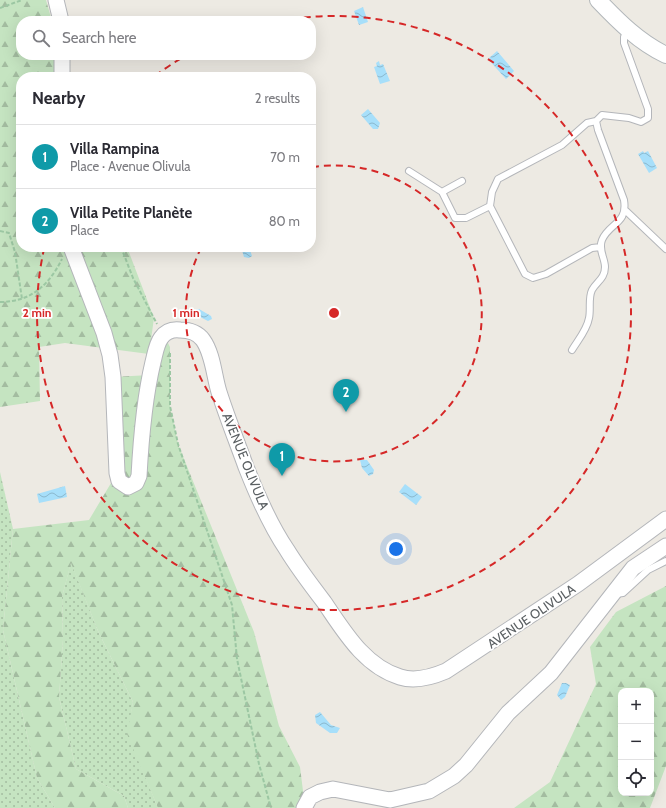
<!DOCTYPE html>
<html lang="en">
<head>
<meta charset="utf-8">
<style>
	:root { --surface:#fff; --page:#f7f7f7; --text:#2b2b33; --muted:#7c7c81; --line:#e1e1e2; --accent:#db2777 }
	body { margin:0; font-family:Cabin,sans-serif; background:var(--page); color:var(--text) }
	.controls { position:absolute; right:12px; bottom:12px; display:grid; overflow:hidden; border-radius:8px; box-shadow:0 4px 16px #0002 }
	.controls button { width:36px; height:36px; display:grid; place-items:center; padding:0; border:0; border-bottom:1px solid var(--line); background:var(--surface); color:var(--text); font:20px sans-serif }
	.you { position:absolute; left:396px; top:549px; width:14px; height:14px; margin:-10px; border:3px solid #fff; border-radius:50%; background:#1a73e8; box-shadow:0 0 0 6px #1a73e833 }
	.badge { display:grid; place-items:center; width:26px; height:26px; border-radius:50%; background:var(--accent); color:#fff; font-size:13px; font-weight:700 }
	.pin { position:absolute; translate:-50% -33px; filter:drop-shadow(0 1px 2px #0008) }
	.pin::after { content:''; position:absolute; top:21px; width:14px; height:12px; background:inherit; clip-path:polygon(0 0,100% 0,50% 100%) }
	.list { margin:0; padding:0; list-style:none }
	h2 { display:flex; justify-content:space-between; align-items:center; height:52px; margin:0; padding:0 16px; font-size:17px }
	h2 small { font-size:13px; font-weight:400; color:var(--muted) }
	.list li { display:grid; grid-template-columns:26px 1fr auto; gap:12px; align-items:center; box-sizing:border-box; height:64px; padding:0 16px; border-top:1px solid var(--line) }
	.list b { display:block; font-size:15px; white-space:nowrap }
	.list p { margin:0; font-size:13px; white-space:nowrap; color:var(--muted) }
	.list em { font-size:13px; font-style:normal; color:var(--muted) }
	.icon { flex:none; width:22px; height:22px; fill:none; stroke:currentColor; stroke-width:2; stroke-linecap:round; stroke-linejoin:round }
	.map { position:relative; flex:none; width:666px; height:808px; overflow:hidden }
	.search { position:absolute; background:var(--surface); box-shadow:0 4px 16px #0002; left:16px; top:16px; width:300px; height:44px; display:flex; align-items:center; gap:10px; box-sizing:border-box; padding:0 14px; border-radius:16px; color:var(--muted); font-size:15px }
	.panel { position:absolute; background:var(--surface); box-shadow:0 4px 16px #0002; left:16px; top:72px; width:300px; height:180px; border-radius:16px }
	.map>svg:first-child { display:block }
</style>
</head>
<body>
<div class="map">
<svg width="666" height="808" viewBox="0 0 666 808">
	<defs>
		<pattern id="grass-dots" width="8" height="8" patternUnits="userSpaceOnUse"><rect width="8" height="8" fill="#c5e4c1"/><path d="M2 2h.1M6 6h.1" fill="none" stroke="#a3bca0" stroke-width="1.8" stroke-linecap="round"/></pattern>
		<pattern id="forest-firs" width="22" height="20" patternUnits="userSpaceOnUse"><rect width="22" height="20" fill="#c5e4c1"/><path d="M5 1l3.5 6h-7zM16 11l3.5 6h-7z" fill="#a3bca0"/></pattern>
		<pattern id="water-waves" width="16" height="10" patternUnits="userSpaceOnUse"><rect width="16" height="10" fill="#a7dffa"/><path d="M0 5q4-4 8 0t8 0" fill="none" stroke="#8bb8ce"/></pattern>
	</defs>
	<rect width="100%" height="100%" fill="#edeae3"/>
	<path fill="url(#grass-dots)" d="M0 472 13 529 3 630 37 778 55 808H0Z
		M71 562 98 631 133 702 128 734 158 808H128L124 796 76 769 59 697 63 640 62 597Z"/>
	<path fill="url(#forest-firs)" fill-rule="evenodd" d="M0 0H46L52 21H21V55H54V77H21V247H127L154 318 149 354 65 343 39 347 40 401 0 407Z
		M164 335 170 347V406L178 444 254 632 279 726 300 767 304 799 298 808H158L127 734 133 702 98 631 71 563 62 597 63 640 59 697 76 769 124 796 128 808H55L37 778 3 630 13 529 89 520 117 473 113 377 150 375Z
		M666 586V766L650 808H514L550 782 596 684 590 647 616 612ZM621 691H651V793H621Z"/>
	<path fill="url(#water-waves)" d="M363 7 368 22 359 25 354 11Z
		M497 51 514 71 506 79 488 59Z
		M379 61 380 65 383 64 390 81 380 84 374 67 377 66 376 63Z
		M368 109 380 123 378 129H373L361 115Z
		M643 151 644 153 648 151 657 168 649 173 638 154Z
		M241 247H249L252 256 249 258 244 257Z
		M196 309H199L211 316 212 319 208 321 196 315Z
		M360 460H367L374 470 373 474 369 476 362 468Z
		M405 484 422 497 416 505 399 492Z
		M65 486 67 497 39 503 37 494Z
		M562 683H566L570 685 565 697 561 700 557 695Z
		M320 712 331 725 340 728 337 733H330L316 723 315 715Z"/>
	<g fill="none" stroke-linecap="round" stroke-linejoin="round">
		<g stroke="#b4b6ba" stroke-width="8">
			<path id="service" d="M596 121 587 123 562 145 498 179 492 192 490 206 525 274 533 278 546 274 592 248 601 247
				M409 171 442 192 455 218H466L490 206
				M442 192 462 181
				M626 211 666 249
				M572 350C578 340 587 330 589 318 591 310 588 298 592 290 596 282 605 279 605 267 605 258 598 250 602 240 609 223 628 224 624 200L598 130 596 121 602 115 629 118 641 122 648 118V109L624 43V37L627 29
				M616 594 623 593 648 570 666 561"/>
		</g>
		<g stroke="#b4b6ba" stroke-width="17">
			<path id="tertiary" d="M56 0 61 21
				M62 77V55
				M71 247 104 333 110 355 113 377 117 473 119 481 128 487 136 483 139 476C141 438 144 400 153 362 155 355 156 345 161 338 166 331 172 329 180 330 189 330 198 333 203 340 213 354 214 376 219 392 227 417 237 442 246 467 257 495 270 525 287 550 298 568 311 585 324 602 344 631 364 666 400 677 416 682 432 677 446 671L578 584 666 519
				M304 808 310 797 320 792 333 789 390 800 429 791 454 776 466 765 508 713 551 673 633 568 666 546"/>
		</g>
		<g stroke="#b2b7ba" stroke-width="18">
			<path id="secondary" d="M598 0C619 22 639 42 666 55"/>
		</g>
		<path stroke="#9cc7a3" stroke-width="2" stroke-dasharray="4 2" stroke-linecap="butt" d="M0 8 22 0
			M0 231 9 233 15 252 22 299
			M121 247 133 278 157 324
			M0 302C31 302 49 285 62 259
			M170 353V406L178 444 232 605 237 659 259 764 271 808"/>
		<use href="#service" stroke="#fff" stroke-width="6"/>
		<use href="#tertiary" stroke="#fff" stroke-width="15"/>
		<use href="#secondary" stroke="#fff" stroke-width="16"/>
	</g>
	<g fill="none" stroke="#d62828" stroke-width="2" stroke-dasharray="7 5">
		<path d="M312 167A148 148 0 1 1 201 248"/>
		<path d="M155 76A297 297 0 0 1 185 56M280 21A297 297 0 1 1 44 249"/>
	</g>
	<g text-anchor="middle" stroke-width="3.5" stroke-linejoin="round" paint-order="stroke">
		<g font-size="13" fill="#5b6063" stroke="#fff">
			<text transform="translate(246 461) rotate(68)" y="5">AVENUE OLIVULA</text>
			<text transform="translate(531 616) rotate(-34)" y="5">AVENUE OLIVULA</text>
		</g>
	</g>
	<circle cx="334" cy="313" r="6" fill="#d62828" stroke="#fff" stroke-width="2"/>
	<g font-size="12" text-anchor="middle" font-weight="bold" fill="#d62828" stroke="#fff" stroke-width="3.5" stroke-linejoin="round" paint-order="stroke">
		<text x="186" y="317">1 min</text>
		<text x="37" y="317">2 min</text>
	</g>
</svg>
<div class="controls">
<button>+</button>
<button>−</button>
<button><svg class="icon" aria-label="locate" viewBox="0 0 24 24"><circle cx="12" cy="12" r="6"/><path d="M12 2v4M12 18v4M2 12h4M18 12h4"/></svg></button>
</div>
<div class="you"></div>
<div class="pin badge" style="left:282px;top:476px;background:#0f9aa8">1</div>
<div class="pin badge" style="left:346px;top:412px;background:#0f9aa8">2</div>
<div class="search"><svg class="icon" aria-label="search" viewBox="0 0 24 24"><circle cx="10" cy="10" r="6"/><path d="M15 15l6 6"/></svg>Search here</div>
<section class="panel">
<h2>Nearby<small>2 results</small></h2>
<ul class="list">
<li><span class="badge" style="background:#0f9aa8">1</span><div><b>Villa Rampina</b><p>Place · Avenue Olivula</p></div><em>70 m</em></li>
<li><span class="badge" style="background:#0f9aa8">2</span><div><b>Villa Petite Planète</b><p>Place</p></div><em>80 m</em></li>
</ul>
</section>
</div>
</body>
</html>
